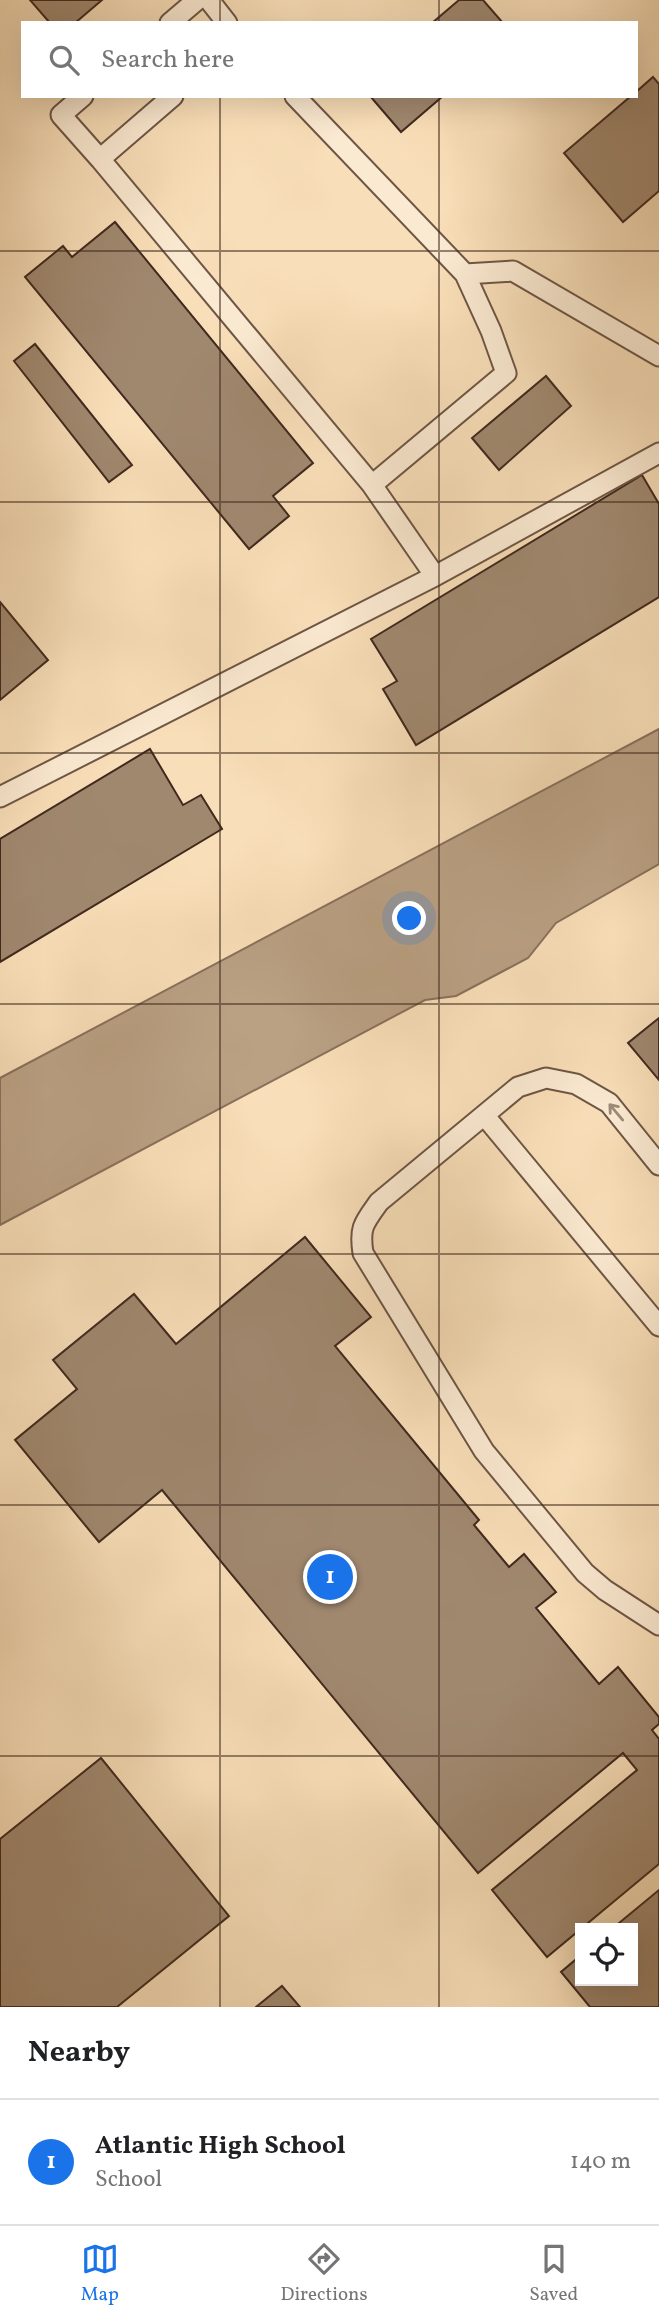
<!DOCTYPE html>
<html lang="en">
<head>
<meta charset="utf-8">
<style>
	:root { --surface:#fff; --page:#f2f2f2; --text:#202124; --muted:#757577; --line:#e0e0e0; --accent:#1a73e8 }
	body { margin:0; font-family:Vollkorn,serif; background:var(--page); color:var(--text) }
	.controls { position:absolute; right:21px; bottom:21px; display:grid; overflow:hidden; border-radius:0px; box-shadow:0 7px 28px #0002 }
	.controls button { width:63px; height:63px; display:grid; place-items:center; padding:0; border:0; border-bottom:2px solid var(--line); background:var(--surface); color:var(--text); font:35px sans-serif }
	.you { position:absolute; left:410px; top:919px; width:24px; height:24px; margin:-18px; border:5px solid #fff; border-radius:50%; background:#1a73e8; box-shadow:0 0 0 10px #1a73e833 }
	.badge { display:grid; place-items:center; width:46px; height:46px; border-radius:50%; background:var(--accent); color:#fff; font-size:23px; font-weight:700 }
	.pin { position:absolute; translate:-50% -50%; border:4px solid #fff; box-shadow:0 2px 7px #0006 }
	.list { margin:0; padding:0; list-style:none }
	h2 { display:flex; justify-content:space-between; align-items:center; height:91px; margin:0; padding:0 28px; font-size:30px }
	h2 small { font-size:23px; font-weight:400; color:var(--muted) }
	.list li { display:grid; grid-template-columns:46px 1fr auto; gap:21px; align-items:center; box-sizing:border-box; height:126px; padding:0 28px; border-top:2px solid var(--line) }
	.list b { display:block; font-size:26px; white-space:nowrap }
	.list p { margin:0; font-size:23px; white-space:nowrap; color:var(--muted) }
	.list em { font-size:23px; font-style:normal; color:var(--muted) }
	.icon { flex:none; width:38px; height:38px; fill:none; stroke:currentColor; stroke-width:2; stroke-linecap:round; stroke-linejoin:round }
	.map { position:relative; flex:none; width:659px; height:2007px; overflow:hidden }
	.search { position:absolute; background:var(--surface); box-shadow:0 7px 28px #0002; left:21px; right:21px; top:21px; height:77px; display:flex; align-items:center; gap:18px; box-sizing:border-box; padding:0 24px; border-radius:0px; color:var(--muted); font-size:26px }
	.sheet { height:217px; background:var(--surface) }
	nav { display:flex; justify-content:space-around; align-items:center; box-sizing:border-box; height:98px; border-top:2px solid var(--line); background:var(--surface); font-size:19px; color:var(--muted) }
	nav a { display:grid; justify-items:center; gap:4px }
	nav .on { color:var(--accent) }
	.map>svg:first-child { display:block }
</style>
</head>
<body>
<div class="map">
<svg width="659" height="2007" viewBox="0 0 659 2007">
	<rect width="100%" height="100%" fill="#f9dfb9"/>
	<filter id="stains"><feTurbulence type="fractalNoise" baseFrequency=".00286" numOctaves="4"/><feColorMatrix values="0 0 0 0 .2 0 0 0 0 .09 0 0 0 0 .02 0 0 0 .5 -.17"/></filter>
	<radialGradient id="worn" r=".72"><stop offset=".6" stop-color="#630" stop-opacity="0"/><stop offset="1" stop-color="#630" stop-opacity=".3"/></radialGradient>
	<path fill="#baa184" stroke="#89715b" stroke-width="2" d="M659 729V864L556 923 528 958 456 996 425 1000 0 1225V1078Z"/>
	<path fill="#a0886f" stroke="#40291e" stroke-width="2" d="M30 0H102L75 23H50Z
		M459 0H483L503 23H432Z
		M653 77 659 84V191L623 222 564 153 631 96H636V92Z
		M370 96H443L401 132Z
		M115 222 313 463 273 496 289 516 249 549 25 277 63 246 72 257Z
		M35 344 132 465 109 482 14 361Z
		M546 376 571 406 499 470 472 438Z
		M642 475 659 504V597L416 745 383 689 397 681 371 639Z
		M0 602 48 660 0 700Z
		M150 749 183 805 201 795 222 829 0 962V839Z
		M659 1018V1080L628 1043Z
		M305 1237 371 1317 335 1346 479 1520 474 1525 509 1567 524 1554 556 1592 536 1608 599 1684 618 1667 659 1717V1724L652 1730 659 1739V1864L547 1957 492 1890 637 1770 623 1753 478 1873 162 1490 99 1542 15 1440 77 1389 53 1360 134 1294 176 1344Z
		M101 1758 229 1916 117 2007H0V1839Z
		M659 1890V2007H590L561 1972 580 1956V1981H633V1928H613Z
		M282 1986 300 2007H256Z"/>
	<g fill="none" stroke-linecap="round" stroke-linejoin="round">
		<g stroke="#6e5645" stroke-width="23">
			<path id="lane" d="M209 0 227 23
				M170 23 197 0
				M83 96 61 115 100 159
				M295 96 465 274 491 331 506 373 372 485
				M465 274 513 271 659 356
				M435 576 659 453
				M0 797 435 576 372 485 100 159 173 96
				M484 1115 659 1326
				M659 1165 609 1103 576 1084 546 1078 518 1087 379 1202C364 1223 359 1227 363 1253L484 1451 585 1573 605 1590 659 1625"/>
		</g>
		<use href="#lane" stroke="#fbead2" stroke-width="19"/>
	</g>
	<defs><path id="oneway-shaft" d="M-6 0H5M1.5-3L5.5 0L1.5 3" fill="none" stroke-width="1.6" stroke-linecap="round" stroke-linejoin="round" transform="scale(1.75)"/></defs>
	<use stroke="#9e8a78" href="#oneway-shaft" transform="translate(616 1112) rotate(-130)"/>
	<path fill="none" stroke="#40291e" stroke-width="2" stroke-opacity="0.55" d="M220 0V23M439 0V23M220 96V2007M439 96V2007M0 251H659M0 502H659M0 753H659M0 1004H659M0 1254H659M0 1505H659M0 1756H659"/>
	<rect width="100%" height="100%" filter="url(#stains)"/>
	<rect width="100%" height="100%" fill="url(#worn)"/>
</svg>
<div class="controls">
<button><svg class="icon" aria-label="locate" viewBox="0 0 24 24"><circle cx="12" cy="12" r="6"/><path d="M12 2v4M12 18v4M2 12h4M18 12h4"/></svg></button>
</div>
<div class="you"></div>
<div class="pin badge" style="left:330px;top:1577px">1</div>
<div class="search"><svg class="icon" aria-label="search" viewBox="0 0 24 24"><circle cx="10" cy="10" r="6"/><path d="M15 15l6 6"/></svg>Search here</div>
</div>
<section class="sheet">
<h2>Nearby<small></small></h2>
<ul class="list">
<li><span class="badge">1</span><div><b>Atlantic High School</b><p>School</p></div><em>140 m</em></li>
</ul>
</section>
<nav>
<a class="on"><svg class="icon" aria-label="map" viewBox="0 0 24 24"><path d="M3 6l6-2 6 2 6-2v14l-6 2-6-2-6 2zM9 4v14M15 6v14"/></svg>Map</a>
<a><svg class="icon" aria-label="directions" viewBox="0 0 24 24"><path d="M12 3l9 9-9 9-9-9zM9 14v-3h6M13 9l2 2-2 2"/></svg>Directions</a>
<a><svg class="icon" aria-label="saved" viewBox="0 0 24 24"><path d="M7 4h10v16l-5-4-5 4z"/></svg>Saved</a>
</nav>
</body>
</html>
